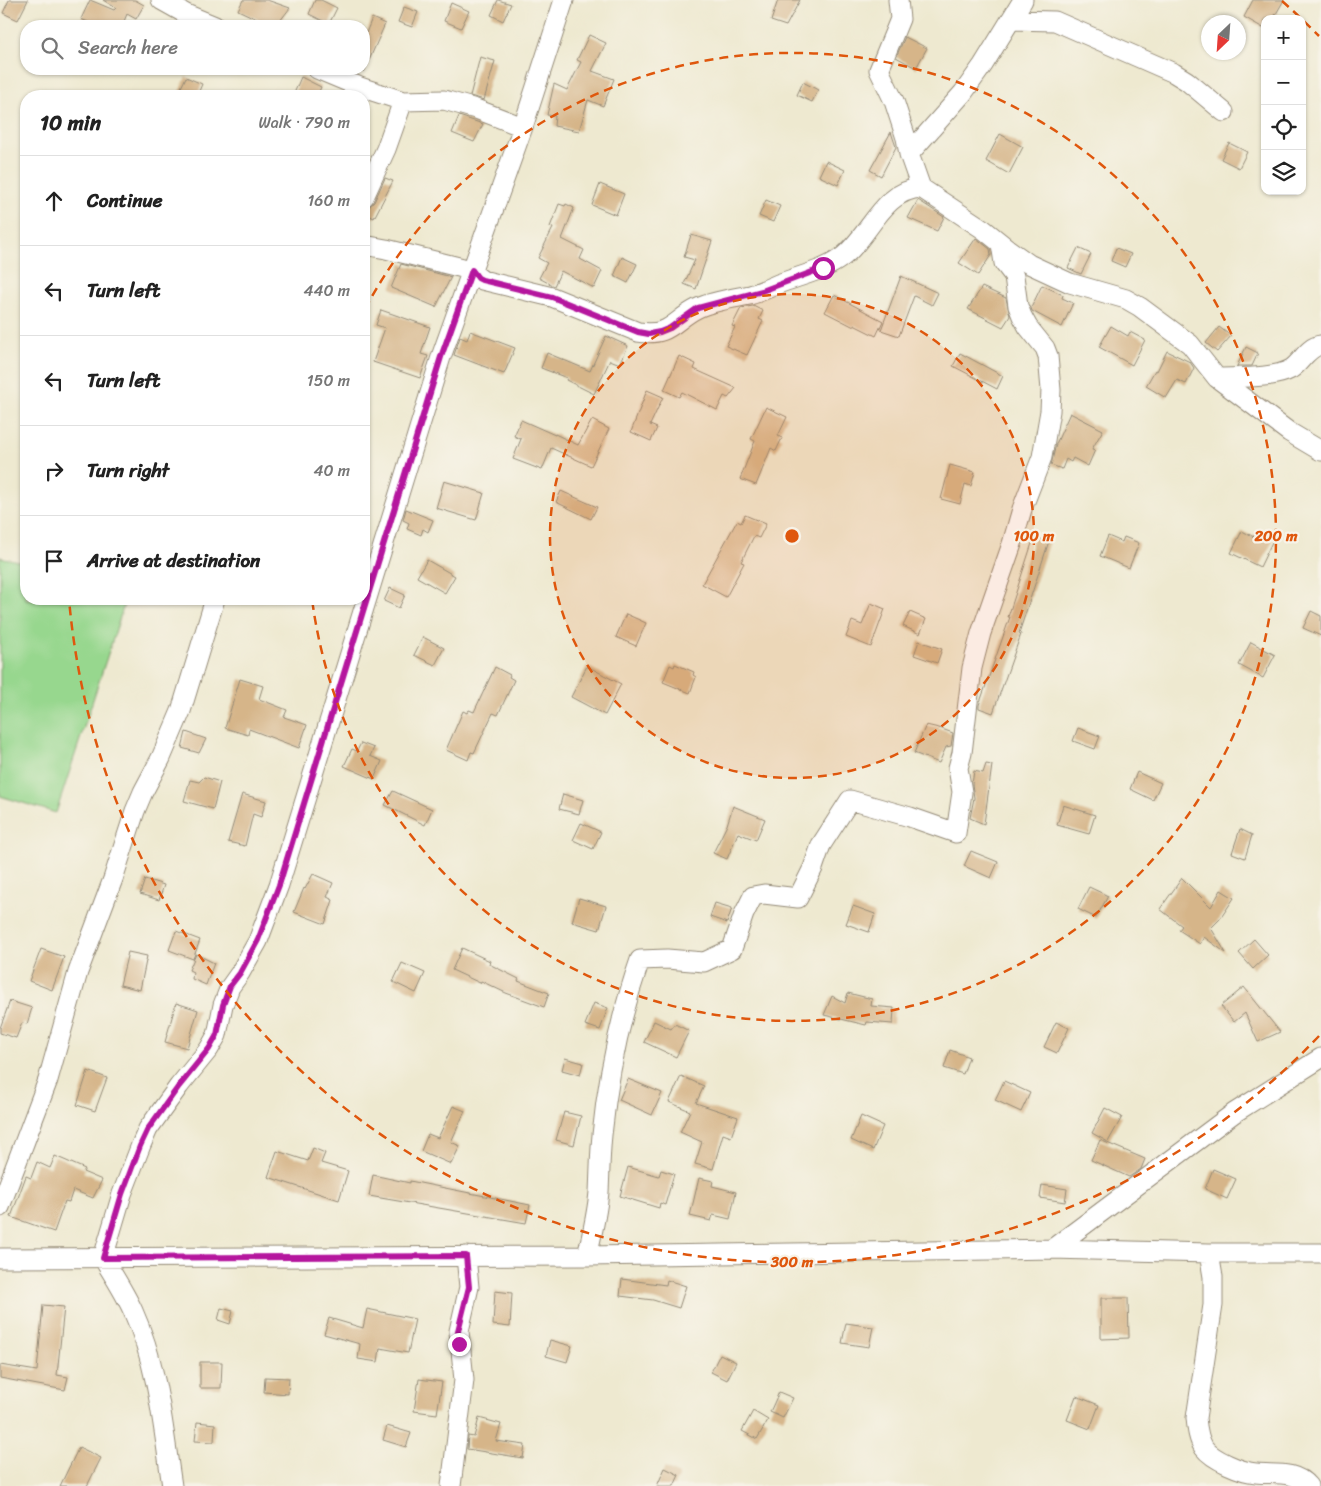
<!DOCTYPE html>
<html lang="en">
<head>
<meta charset="utf-8">
<style>
	:root { --surface:#fff; --page:#f2f2f2; --text:#222; --muted:#767676; --line:#e0e0e0 }
	body { margin:0; font-family:Sriracha,sans-serif; background:var(--page); color:var(--text) }
	.controls { position:absolute; right:15px; top:15px; display:grid; overflow:hidden; border-radius:10px; box-shadow:0 1px 4px #0004 }
	.controls button { width:45px; height:45px; display:grid; place-items:center; padding:0; border:0; border-bottom:1px solid var(--line); background:var(--surface); color:var(--text); font:25px sans-serif }
	.compass { position:absolute; left:1201px; top:15px; width:45px; height:45px; border-radius:50%; background:var(--surface); box-shadow:0 1px 4px #0004; rotate:205deg }
	.stop { position:absolute; width:15px; height:15px; margin:-11px; border:4px solid #b5179e; border-radius:50%; background:#fff }
	.stop.end { background:#b5179e; border-color:#fff; box-shadow:0 1px 5px #0008 }
	.list { margin:0; padding:0; list-style:none }
	h2 { display:flex; justify-content:space-between; align-items:center; height:65px; margin:0; padding:0 20px; font-size:21px }
	h2 small { font-size:16px; font-weight:400; color:var(--muted) }
	.list li { display:grid; grid-template-columns:32px 1fr auto; gap:15px; align-items:center; box-sizing:border-box; height:90px; padding:0 20px; border-top:1px solid var(--line) }
	.list b { display:block; font-size:19px; white-space:nowrap }
	.list em { font-size:16px; font-style:normal; color:var(--muted) }
	.icon { flex:none; width:28px; height:28px; fill:none; stroke:currentColor; stroke-width:2; stroke-linecap:round; stroke-linejoin:round }
	.map { position:relative; flex:none; width:1321px; height:1486px; overflow:hidden }
	.search { position:absolute; background:var(--surface); box-shadow:0 1px 4px #0004; left:20px; top:20px; width:350px; height:55px; display:flex; align-items:center; gap:12px; box-sizing:border-box; padding:0 18px; border-radius:20px; color:var(--muted); font-size:19px }
	.panel { position:absolute; background:var(--surface); box-shadow:0 1px 4px #0004; left:20px; top:90px; width:350px; height:515px; border-radius:20px }
	.map>svg:first-child { display:block }
</style>
</head>
<body>
<div class="map">
<svg width="1321" height="1486" viewBox="0 0 1321 1486">
	<rect width="100%" height="100%" fill="#f7f3e8"/>
	<filter id="ink" filterUnits="userSpaceOnUse"><feTurbulence type="fractalNoise" baseFrequency=".02" numOctaves="2"/><feDisplacementMap in="SourceGraphic" scale="10" xChannelSelector="R" yChannelSelector="G"/><feConvolveMatrix kernelMatrix="1 2 1 2 8 2 1 2 1" color-interpolation-filters="sRGB"/></filter>
	<filter id="wash" filterUnits="userSpaceOnUse"><feTurbulence type="fractalNoise" baseFrequency=".0096" numOctaves="4" result="noise"/><feDisplacementMap in="SourceGraphic" scale="20" xChannelSelector="R" yChannelSelector="G"/><feGaussianBlur stdDeviation="1.12" result="paint"/><feColorMatrix in="noise" values="0 0 0 0 0 0 0 0 0 0 0 0 0 0 0 0 0 1.4 0 .05"/><feComposite in="paint" operator="in"/></filter>
	<g filter="url(#wash)">
		<rect width="100%" height="100%" fill="#eee9d0"/>
		<path fill="#97d78e" stroke="#698056" d="M0 557 26 563V599H126L56 813 0 796Z"/>
		<g id="blocks">
			<path fill="#d6b589" d="M9 0H28L18 20 3 13Z
				M90 0 114 10 116 8 103 0H135L144 5 136 19 127 14 122 26H97L81 19Z
				M243 0H267L290 8 276 26H254L259 20 238 10Z
				M315 0H321L337 8 329 24 309 14Z
				M498 0 511 4 503 21 491 15Z
				M778 0H800L786 26 771 21Z
				M1253 0H1284L1273 19H1265V29L1244 17Z
				M451 3 469 11 461 28 444 21Z
				M404 7 418 12 412 27 398 22Z
				M372 18 385 24 364 72V38Z
				M589 35 606 43 592 71 614 79 603 106 588 100 579 131 554 126 555 116 547 115 554 84 567 90 581 62 577 60Z
				M905 37 927 48 916 68 896 57Z
				M480 57 495 61 484 100 470 96Z
				M186 77 202 84 197 96H177Z
				M301 77 321 87 317 96H293Z
				M803 82 818 90 812 102 797 95Z
				M459 116 483 124 474 142 452 133Z
				M891 132 896 147 881 176 870 170Z
				M1000 134 1023 147 1009 174 986 161Z
				M1229 143 1247 152 1239 168 1221 159Z
				M826 161 845 170 838 185 819 176Z
				M385 178 393 181 374 218 364 213 367 208 374 202Z
				M600 184 624 194 616 215 592 205Z
				M766 200 780 206 773 222 759 216Z
				M918 200 944 217 937 231 908 218Z
				M559 204 565 206 566 204 574 208 562 239 584 250 580 259 602 271 594 288 561 271 554 286 539 278 547 263 538 258 553 228 550 227Z
				M691 235 712 241 696 289 684 284 695 260 684 257Z
				M976 238 990 249 991 255 978 275 959 263Z
				M1078 248 1091 254 1081 274 1068 268Z
				M1116 248 1131 254 1125 267 1111 261Z
				M622 257 637 264 628 283 614 276Z
				M401 264 451 277 436 307 391 288Z
				M901 276 938 293 932 305 914 296 899 336 881 330Z
				M1042 285 1063 295 1062 298 1073 303 1062 327 1032 311 1031 308Z
				M982 287 1006 298 1010 316 1003 327 968 309Z
				M834 295 883 321 876 336 854 325V327L825 312Z
				M753 306 763 311 759 319 763 321 747 355 726 346 735 327 732 326 741 308Z
				M381 310 430 327 421 354 428 356 420 378 373 362 385 328 376 325Z
				M1111 326 1128 336 1130 332 1145 340 1132 365 1099 347Z
				M1219 327 1231 336 1217 352 1206 343Z
				M470 331 515 348 504 374 454 355 460 337 467 340Z
				M606 336 628 346 620 364 610 360 594 394 566 380 567 378 541 368 547 353 590 371Z
				M1246 347 1258 353 1252 366H1237Z
				M1167 351 1190 362 1194 368 1186 384 1177 380 1166 398 1146 386 1155 370 1157 371Z
				M960 353 1003 376 997 389 953 366Z
				M679 356 696 364 694 369 736 388 728 398 724 396 717 410 682 392 679 397 664 390Z
				M647 390 663 397 650 425 657 428 651 441 631 432Z
				M766 407 787 417 778 436 782 438 776 451 771 448 756 485 740 479 755 441 751 439Z
				M1070 413 1103 430 1092 449 1095 450 1088 466 1073 458 1071 462 1066 459 1062 469 1051 465 1056 444Z
				M521 420 555 435V434L578 445 592 420 609 429 591 466 551 448 542 470 513 459 521 439 514 436Z
				M950 465 975 472 971 486 965 484 960 504 941 499Z
				M444 481 484 493 476 520 436 508Z
				M561 491 597 507 591 519 556 502Z
				M406 509 433 520 428 532 423 529 421 535 407 529 409 523 403 520Z
				M745 515 766 524 759 538 754 536 741 562 744 563 726 597 702 584 737 521 741 523Z
				M1242 531 1254 537 1256 532 1273 540 1260 567 1231 553Z
				M1108 536 1122 542 1124 537 1139 543 1129 568 1100 556Z
				M1034 537 1049 541 1019 633 1021 634 993 713 979 708V705L1010 617H1008Z
				M427 560 455 576 445 593 417 577Z
				M390 588 405 595 399 608 384 601Z
				M871 603 885 609 871 647 846 637 852 621 862 625Z
				M1311 611 1321 616V636L1303 628Z
				M910 612 926 619 920 634 903 626Z
				M626 614 646 623 636 646 616 637Z
				M423 637 444 648 435 665 414 655Z
				M919 641 942 649 937 663 914 655Z
				M1251 642 1275 655 1263 678 1239 665Z
				M675 664 694 672 693 675 696 677 690 693 663 682 670 665 674 667Z
				M587 666 621 684 605 715 571 697Z
				M495 667 510 675 509 677 514 680 498 715 493 713 474 753 471 752 468 760 446 750 463 711 467 713 469 710 474 712Z
				M240 679 263 686 259 699 287 710 284 717 307 725 299 748 249 729 248 735 225 728Z
				M926 725 939 728 953 733 951 746 946 747 939 763 914 753Z
				M1078 728 1100 736 1095 749 1073 741Z
				M186 732 206 739 199 753 182 748Z
				M361 743 374 748 370 756 382 761 374 779 344 766 352 749 357 751Z
				M986 764 992 765 984 824 970 818 974 798 972 784 974 771 983 773Z
				M1137 772 1161 783 1153 800 1130 789Z
				M204 777 220 782 213 809 184 801 190 780 199 782Z
				M393 791 432 809 425 825 385 805Z
				M242 794 266 801 261 817 253 814 245 846 228 842Z
				M563 794 583 800 579 814 559 809Z
				M1063 805 1095 815 1089 834 1057 825Z
				M733 806 765 819 756 840 738 833 727 859 713 853 727 825Z
				M581 823 601 832 593 849 573 840Z
				M1240 829 1252 835 1245 858 1232 853Z
				M971 851 998 862 991 878 964 866Z
				M313 874 333 883 327 897 333 900 325 924 294 912 304 888 305 889Z
				M1182 878 1211 907 1221 890 1234 898 1220 919 1211 928 1226 953 1204 937 1200 944 1179 930 1182 926 1160 909Z
				M145 879 164 885 159 900 140 894Z
				M1089 887 1108 896 1096 918 1078 909Z
				M579 898 606 906 599 930 572 922Z
				M715 903 732 908 727 923 710 917Z
				M853 906 875 914 869 932 846 924Z
				M176 931 200 940 193 959 169 950Z
				M1254 939 1268 955 1253 969 1239 953Z
				M462 948 490 961 489 964 519 979 518 981 549 993 544 1007 506 993 481 981 480 983 452 970Z
				M41 949 64 957 52 990 29 981Z
				M128 952 147 956 140 990 120 985Z
				M196 954 214 963 206 985 192 979 193 972 189 970Z
				M402 963 425 973 416 993 393 982Z
				M1244 987 1280 1032 1258 1042 1245 1013 1234 1022 1221 1006Z
				M848 993 872 999 871 1006 894 1008 893 1024 867 1022 866 1025 824 1015 832 996 845 1003Z
				M10 1001 32 1008 27 1024 22 1023 16 1038 0 1033V1028Z
				M176 1003 198 1010 187 1048 165 1042Z
				M594 1003 608 1008 600 1030 585 1025Z
				M654 1021 671 1029 675 1024 689 1031 676 1057 644 1042Z
				M1056 1022 1069 1028 1057 1053 1044 1047Z
				M950 1050 969 1057 963 1074 944 1068Z
				M565 1058 583 1063 580 1075 562 1070Z
				M88 1071 107 1078 95 1111 77 1105Z
				M681 1076 704 1086 696 1103 738 1117 731 1137 723 1134 713 1169 695 1164 702 1142 680 1132 690 1111 669 1102Z
				M628 1079 662 1093 652 1115 619 1100Z
				M1004 1081 1030 1093 1021 1112 995 1100Z
				M453 1106 465 1111 451 1142 460 1146 451 1164 421 1151 428 1134 438 1138Z
				M1105 1108 1122 1117 1108 1142 1092 1133Z
				M564 1112 581 1116 574 1145 556 1140Z
				M861 1116 883 1126 873 1150 851 1140Z
				M1100 1140 1145 1159 1141 1169 1129 1177 1091 1160Z
				M313 1148 325 1153 321 1163 348 1171 339 1200 268 1177 277 1151 308 1161Z
				M55 1156 85 1169 83 1172 102 1180 93 1198 73 1190 69 1202 65 1201 54 1232 11 1217 26 1176 31 1178 37 1162 50 1168Z
				M628 1167 659 1176 661 1170 674 1174 665 1205 660 1203 659 1208 620 1196Z
				M1213 1169 1236 1179 1227 1199 1205 1189Z
				M373 1175 410 1183V1181L530 1205 526 1223 369 1196Z
				M699 1178 713 1181 712 1186 736 1192 730 1219 713 1215 711 1221 690 1216Z
				M1042 1185 1067 1189 1065 1202 1040 1198Z
				M622 1279 666 1285 667 1280 686 1286 679 1308 653 1300 620 1296Z
				M495 1291 512 1293 510 1327 493 1325Z
				M1101 1298H1128L1129 1338 1101 1339Z
				M43 1305 64 1307 57 1375 68 1377 65 1390 0 1378V1365L37 1371Z
				M221 1308 233 1311 230 1324 218 1320Z
				M367 1309 415 1319 408 1353 380 1348 378 1362 358 1359 360 1344 324 1334 329 1318 363 1328Z
				M846 1323 873 1327 869 1347 842 1343Z
				M550 1340 572 1346 567 1362 546 1356Z
				M720 1354 736 1362 727 1380 711 1372Z
				M200 1362H222L221 1388H200Z
				M265 1377 289 1378 288 1394 264 1392Z
				M419 1379 442 1382 437 1414 414 1411Z
				M779 1392 793 1398 783 1418 770 1412Z
				M1076 1396 1099 1405 1090 1429 1067 1420Z
				M753 1411 768 1420 757 1439 742 1431Z
				M479 1418 501 1424 496 1441 525 1445 523 1458 467 1449 468 1436 474 1437Z
				M197 1422 215 1424 214 1442 195 1441Z
				M387 1426 411 1433 406 1447 383 1440Z
				M79 1447 101 1458 87 1486H60Z
				M665 1468 679 1475 674 1486H657Z"/>
		</g>
	</g>
	<g filter="url(#ink)">
		<use href="#blocks" fill-opacity="0" stroke="#948a77" stroke-width="1"/>
		<g fill="none" stroke-linecap="round" stroke-linejoin="round">
			<g stroke="#948a77" stroke-width="21">
				<path id="minor" d="M161 0 186 14 215 26
					M898 0 900 19 879 70 894 101 906 138 909 154 921 188 983 229 1008 249 1029 264 1070 283 1126 299 1140 307 1190 344 1217 378 1289 432 1321 451
					M1011 20 1055 21 1174 73 1187 81 1224 112
					M317 69 360 87 403 101 444 100 476 109 523 127
					M909 154 963 93 983 65 1023 0
					M364 197 386 149 403 101
					M364 245 386 249 471 270 474 274 482 280 552 297 638 332C671 337 673 320 698 308 712 301 735 298 750 295 760 292 769 288 778 284 799 276 823 271 841 258 869 238 882 190 921 188
					M1217 378C1237 377 1273 379 1291 369 1302 362 1307 347 1321 345
					M0 1207 48 1080 78 972 113 879 135 811 143 792 161 758 181 711 215 599
					M1052 1249 1234 1113 1321 1058
					M1209 1253 1213 1277V1305L1196 1418C1197 1428 1198 1439 1204 1448 1213 1460 1242 1472 1256 1473 1274 1475 1295 1470 1308 1486
					M587 1256C592 1235 597 1214 599 1192 600 1173 600 1154 602 1135 608 1075 620 1017 640 960L667 959 704 962 732 949 744 914 753 896 764 894 798 898 813 868 821 845 850 800 910 817 956 833 962 792 958 768 962 753 972 668 981 633 1012 544 1022 509 1042 457 1050 411 1051 390 1048 356 1045 348 1028 327 1022 316 1018 306 1014 276 1004 263 1001 244
					M0 1258 587 1256 1052 1249 1209 1253H1321
					M172 1486C163 1427 158 1366 133 1311 125 1293 113 1275 103 1258L122 1194 141 1145 148 1129 179 1086 209 1049 217 1035 223 1005 230 987 240 973 258 941 279 885 441 357 523 127 564 0
					M451 1486 464 1380 459 1331 469 1287 466 1256"/>
			</g>
			<use href="#minor" stroke="#fff" stroke-width="19"/>
		</g>
	</g>
	<g fill="none" stroke-linecap="round" stroke-linejoin="round" filter="url(#ink)">
		<path stroke="#b5179e" stroke-width="6" d="M459 1344 458 1331 469 1287 466 1256 103 1258 122 1194 140 1146 148 1129 179 1086 209 1049 217 1035 223 1005 230 986 240 973 258 940 279 885 441 357 472 270 478 278 482 280 552 297 638 332 649 334 660 332 670 328 698 308 762 291 823 268"/>
	</g>
	<circle cx="792" cy="536" r="242" fill="#df570d" fill-opacity=".12"/>
	<g fill="none" stroke="#df570d" stroke-width="2.5" stroke-dasharray="9 6">
		<circle cx="792" cy="536" r="242"/>
		<path d="M365 309A484 484 0 1 1 312 599"/>
		<path d="M1319 1036A726 726 0 0 1 69 599M1282 1A726 726 0 0 1 1319 36"/>
	</g>
	<circle cx="792" cy="536" r="8" fill="#df570d" stroke="#f7f3e8" stroke-width="2.5"/>
	<g font-size="15" text-anchor="middle" font-weight="bold" fill="#df570d" stroke="#f7f3e8" stroke-width="4.5" stroke-linejoin="round" paint-order="stroke">
		<text x="1034" y="541">100 m</text>
		<text x="1276" y="541">200 m</text>
		<text x="792" y="1267">300 m</text>
	</g>
</svg>
<div class="controls">
<button>+</button>
<button>−</button>
<button><svg class="icon" aria-label="locate" viewBox="0 0 24 24"><circle cx="12" cy="12" r="6"/><path d="M12 2v4M12 18v4M2 12h4M18 12h4"/></svg></button>
<button><svg class="icon" aria-label="layers" viewBox="0 0 24 24"><path d="M12 4l9 5-9 5-9-5zM3 14l9 5 9-5"/></svg></button>
</div>
<svg class="compass" viewBox="-18 -18 36 36"><path d="M0-13l5 13h-10z" fill="#e53935"/><path d="M0 13l5-13h-10z" fill="#767676"/></svg>
<div class="stop" style="left:823px;top:268px"></div>
<div class="stop end" style="left:459px;top:1344px"></div>
<div class="search"><svg class="icon" aria-label="search" viewBox="0 0 24 24"><circle cx="10" cy="10" r="6"/><path d="M15 15l6 6"/></svg>Search here</div>
<section class="panel">
<h2>10 min<small>Walk · 790 m</small></h2>
<ul class="list">
<li><svg class="icon" aria-label="ahead" viewBox="0 0 24 24"><path d="M12 20V5M6 11l6-6 6 6"/></svg><div><b>Continue</b></div><em>160 m</em></li>
<li><svg class="icon" aria-label="left" viewBox="0 0 24 24"><path d="M17 20v-9H6M10 6l-5 5 5 5"/></svg><div><b>Turn left</b></div><em>440 m</em></li>
<li><svg class="icon" aria-label="left" viewBox="0 0 24 24"><path d="M17 20v-9H6M10 6l-5 5 5 5"/></svg><div><b>Turn left</b></div><em>150 m</em></li>
<li><svg class="icon" aria-label="right" viewBox="0 0 24 24"><path d="M7 20v-9h11M14 6l5 5-5 5"/></svg><div><b>Turn right</b></div><em>40 m</em></li>
<li><svg class="icon" aria-label="arrive" viewBox="0 0 24 24"><path d="M6 21V4h12l-3 4 3 4H6"/></svg><div><b>Arrive at destination</b></div></li>
</ul>
</section>
</div>
</body>
</html>
